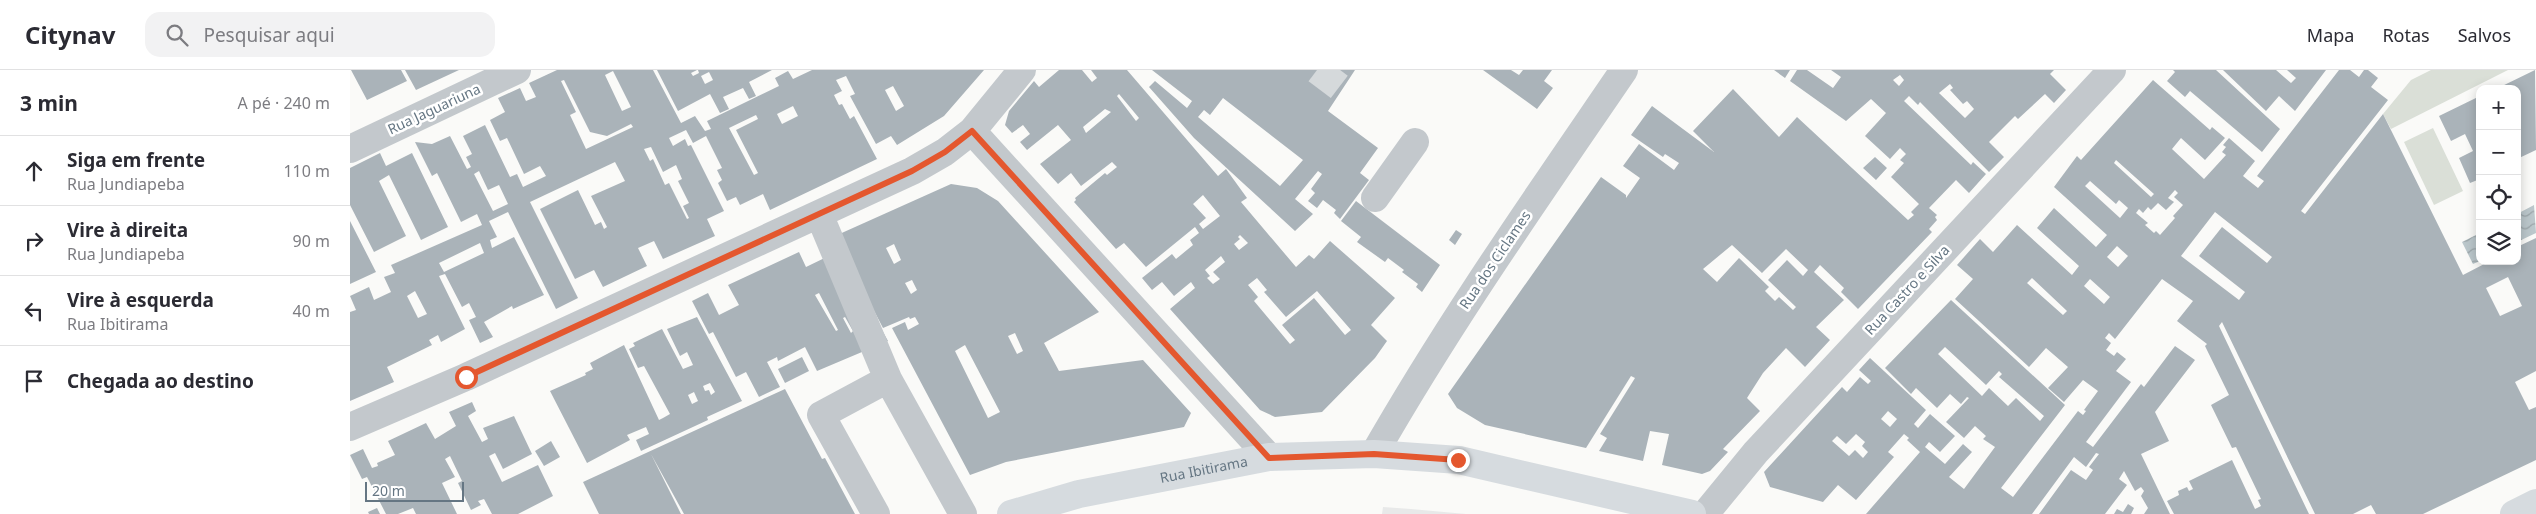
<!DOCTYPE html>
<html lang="pt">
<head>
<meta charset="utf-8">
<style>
	:root { --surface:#fff; --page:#f2f2f3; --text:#2b2b33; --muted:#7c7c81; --line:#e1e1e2 }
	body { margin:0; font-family:"Noto Sans",sans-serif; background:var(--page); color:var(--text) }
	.controls { position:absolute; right:15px; top:15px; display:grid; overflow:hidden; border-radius:10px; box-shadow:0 2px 12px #0003 }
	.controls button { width:45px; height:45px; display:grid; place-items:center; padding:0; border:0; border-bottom:1px solid var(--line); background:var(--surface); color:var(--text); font:25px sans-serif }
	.scale { position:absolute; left:15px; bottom:12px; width:99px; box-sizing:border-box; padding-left:5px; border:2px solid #657683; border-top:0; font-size:14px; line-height:18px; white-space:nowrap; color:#657683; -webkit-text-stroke:4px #fff; paint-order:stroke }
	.stop { position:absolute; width:15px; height:15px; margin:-11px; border:4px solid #e4572e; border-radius:50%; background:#fff }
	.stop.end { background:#e4572e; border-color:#fff; box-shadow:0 1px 5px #0008 }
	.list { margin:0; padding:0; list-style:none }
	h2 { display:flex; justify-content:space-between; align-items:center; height:65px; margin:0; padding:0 20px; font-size:21px }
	h2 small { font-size:16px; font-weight:400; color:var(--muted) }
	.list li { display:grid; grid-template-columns:32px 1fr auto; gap:15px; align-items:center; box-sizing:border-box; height:70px; padding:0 20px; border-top:1px solid var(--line) }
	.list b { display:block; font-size:19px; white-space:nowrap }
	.list p { margin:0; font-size:16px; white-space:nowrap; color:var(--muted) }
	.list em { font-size:16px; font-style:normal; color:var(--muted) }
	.icon { flex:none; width:28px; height:28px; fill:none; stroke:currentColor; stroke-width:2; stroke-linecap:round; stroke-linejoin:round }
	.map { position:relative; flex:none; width:2186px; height:444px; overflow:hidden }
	header { display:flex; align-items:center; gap:30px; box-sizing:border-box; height:70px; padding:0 25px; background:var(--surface); border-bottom:1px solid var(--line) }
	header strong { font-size:24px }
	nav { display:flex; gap:28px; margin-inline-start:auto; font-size:18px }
	.search { width:350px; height:45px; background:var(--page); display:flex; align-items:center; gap:12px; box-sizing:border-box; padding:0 18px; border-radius:15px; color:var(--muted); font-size:19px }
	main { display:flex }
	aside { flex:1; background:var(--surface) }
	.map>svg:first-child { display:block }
</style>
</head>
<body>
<header>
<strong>Citynav</strong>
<div class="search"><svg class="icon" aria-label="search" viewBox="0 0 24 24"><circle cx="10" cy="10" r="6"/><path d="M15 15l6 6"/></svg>Pesquisar aqui</div>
<nav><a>Mapa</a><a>Rotas</a><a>Salvos</a></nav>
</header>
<main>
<aside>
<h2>3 min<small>A pé · 240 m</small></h2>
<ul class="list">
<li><svg class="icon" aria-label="ahead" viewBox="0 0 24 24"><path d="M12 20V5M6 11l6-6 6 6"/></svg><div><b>Siga em frente</b><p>Rua Jundiapeba</p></div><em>110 m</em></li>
<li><svg class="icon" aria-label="right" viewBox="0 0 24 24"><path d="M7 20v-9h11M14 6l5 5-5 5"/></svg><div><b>Vire à direita</b><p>Rua Jundiapeba</p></div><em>90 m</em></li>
<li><svg class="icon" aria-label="left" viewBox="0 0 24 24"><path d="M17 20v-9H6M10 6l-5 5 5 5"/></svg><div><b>Vire à esquerda</b><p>Rua Ibitirama</p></div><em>40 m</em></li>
<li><svg class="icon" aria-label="arrive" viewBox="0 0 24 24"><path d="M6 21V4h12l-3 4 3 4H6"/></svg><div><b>Chegada ao destino</b></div></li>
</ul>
</aside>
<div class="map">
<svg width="2186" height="444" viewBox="0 0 2186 444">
	<defs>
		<pattern id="water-waves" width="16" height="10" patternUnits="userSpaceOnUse" patternTransform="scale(1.25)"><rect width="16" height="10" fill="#bbc7cb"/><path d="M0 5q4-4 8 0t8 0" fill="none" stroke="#9ca6aa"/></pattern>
	</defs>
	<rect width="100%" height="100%" fill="#fafaf8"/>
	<path fill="#e8e9e9" d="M1033 437 1061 439 1116 444H1032Z"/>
	<path fill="#dadfd7" d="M2081 0H2158L2041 59 2033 44 2061 10Z
		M2083 58 2113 121 2084 135 2054 72Z"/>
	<path fill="url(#water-waves)" d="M2184 135 2186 163 2167 172V144Z
		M2130 163V191L2123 194 2112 172Z"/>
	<path fill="#aab3b9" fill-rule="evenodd" d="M1 0H51L57 11 17 30Z
		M55 0H109L66 20Z
		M207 0H303L331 53 345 46 355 61 361 59 357 51 429 16 425 8 438 1 443 9 462 0H634L594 46 547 75 541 66 526 74 500 26 505 24 496 6 486 10 492 21 484 25 489 35 492 34 500 49 504 46 527 89 420 140 413 124 390 135 386 127 377 131 368 113 372 110 367 100 372 98 356 66 343 73 336 60 319 68 323 76 335 69 338 76 341 75 374 141 357 149 365 166 313 189 304 171 288 178 297 196 253 217 244 200 225 209 190 139 228 120 245 155 251 152 254 159 257 157 241 126 275 111 265 92 180 132 228 228 206 239 158 142 139 151 147 167 140 170 142 178 164 167 194 225 163 239 162 236 134 252 143 267 130 273 119 250 126 247 119 233 112 237 95 204 89 206 115 259 91 272 88 265 79 270 82 275 37 297 44 312 0 331V242L6 240 0 226 19 217 24 230 41 222 34 207 45 203 41 195 132 155 127 144 111 152 87 103 82 106 65 72 82 74 100 66 117 99 121 97 116 87 122 84 113 66 135 55 160 107 167 104 173 117 196 106 190 96 174 104 157 68 150 71 140 50 155 42 148 28 170 18 176 31 186 27 179 13ZM263 1 281 37 272 41 255 5ZM214 10 240 62 257 66 281 54 283 57 236 79 220 45 226 42 211 11ZM543 16 554 36 546 41 535 20ZM443 36 448 46 432 54 427 44ZM406 45 408 49 386 60 408 103 404 105 379 58ZM301 77 313 102 326 95 332 109 328 111 339 133 333 136 339 148 337 149 319 113 315 115 303 89 300 91 294 79ZM129 101 138 120 149 115 158 134 143 141 124 104ZM130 173 134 183 94 202 89 193ZM65 221 77 244 68 248 57 226Z
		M307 0H347L341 3 343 6 349 3 348 0H422L399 12 406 26 399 29 393 18 373 27 379 39 370 43 360 24 328 41ZM359 2 363 10 355 14 351 6Z
		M709 0H732L742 12 747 8 741 0H777L868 106 876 99 897 128 891 132 946 197 959 185 964 189 980 171 1045 228 1021 255 1037 271 1025 288 972 342 925 347 910 340 820 239 845 218 841 212 824 226 812 212 802 220 792 208 822 184 826 189 843 175 840 170 849 163 845 157 796 197 774 173 766 179 724 132 726 130 725 128 755 103 757 105 767 97 762 92 731 116 721 103 708 114 690 94 721 70 708 55 677 80 670 72 680 64 673 55 662 63 655 55 659 41 684 11 689 17ZM769 24 789 48 786 51 767 26ZM755 39 761 42 736 63 733 57ZM853 125 870 146 853 159 849 154 856 148 843 134ZM890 165 898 173 889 180 884 174 890 169 888 167ZM871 186 875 192 863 202 870 209 863 214 857 208 860 206 855 200ZM907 208 917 220 914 222 936 247 967 221 1001 260 995 265 964 228 932 255 945 270 940 274 904 231 908 227 898 215Z
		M802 0H1005L978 41 1028 78 1010 103 1019 110 990 149 984 143 986 140 973 130 967 138 958 131 965 123 961 119 972 104 968 101 945 129 963 144 945 161 844 68 799 17 805 11 837 38 842 31ZM873 28 953 90 930 116 848 47 854 40 860 45Z
		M1133 0H1161L1169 5 1173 0H1202L1194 11 1203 18 1187 39Z
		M1424 0H1440L1435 8Z
		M1447 0H1457L1483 18 1491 7 1481 0H1704L1700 4 1716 20 1704 33 1695 24 1668 49 1665 46 1639 72 1654 87 1639 102 1570 32 1568 35 1559 26 1554 31 1621 95 1623 92 1636 104 1619 123 1606 110 1579 138 1587 145 1585 147 1587 150 1579 159 1582 162 1508 239 1491 222 1494 218 1470 195 1464 202 1494 230 1466 257 1480 270 1455 297 1436 278 1413 303 1397 328 1410 341 1373 379 1378 382 1360 401 1352 404 1312 395 1319 364 1300 361 1293 391 1249 381 1257 368 1250 364 1285 308 1281 306 1236 378 1135 355 1107 338 1098 324 1251 107 1276 125V128L1290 108 1273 96 1289 74 1324 100 1329 93 1315 84 1313 87 1281 65 1302 36 1364 82 1343 61 1383 19 1429 67 1447 47 1558 150 1564 145 1561 142 1569 134 1541 107 1554 93 1550 90 1556 84 1550 78 1540 89 1515 66 1536 43 1521 29 1496 51 1440 11ZM1550 5 1554 10 1549 16 1543 10ZM1600 14 1603 18 1600 20 1613 34 1617 31 1624 39 1615 48 1589 23ZM1382 175 1412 203 1436 179 1458 200 1453 206 1437 190 1418 210 1446 237 1443 240 1429 227 1425 231 1415 221 1419 217 1389 188 1367 212 1353 199Z
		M1823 0H1866L1930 59 1912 82 1840 21 1835 27 1817 11 1825 2Z
		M1873 0H1926L1941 13 1946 8 1937 0H1976L1945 41 1929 26 1916 41Z
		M1989 0H2000L2009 7 2014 0H2018L2028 8 2021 17 2038 30 1951 141 1955 144 2033 44 2113 205 2140 191H2167V177L2186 168V301L2165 312 2179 340 2186 337V390L2073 444H2026L2021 435 2003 444H1965L1872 252 1869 256 1959 444H1824L1817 431 1829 425 1828 421 1837 417 1839 421 1843 419 1839 411 1882 390 1905 439 1911 436 1908 430 1911 429 1886 377 1882 378 1861 335 1879 325 1855 276 1857 274 1827 251 1843 231 1812 209 1765 269 1759 263 1755 268 1761 273 1756 280 1764 286 1767 282 1776 289 1766 301 1781 312 1736 372 1743 377 1791 314 1794 317 1825 276 1845 290 1805 342 1819 371 1791 384 1820 444H1794L1798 438 1791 426 1794 421 1791 417 1785 421 1774 401 1769 409 1777 415 1755 444H1689L1721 400 1736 410 1743 400 1739 397 1749 384 1746 383 1736 397 1724 387 1682 444H1516L1570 382 1557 370 1559 368 1554 364 1538 382 1544 387 1506 430 1488 415 1473 432 1420 417 1414 402 1492 317 1497 322 1510 307 1518 314 1521 311 1509 300 1520 288 1576 340 1564 354 1568 358 1580 344 1605 366 1590 382 1579 372 1575 377 1595 394 1613 374 1622 382 1599 407 1614 419 1645 377 1633 369 1636 366 1625 356 1614 368 1596 352 1619 328 1617 327 1611 334 1600 324 1587 338 1566 318 1561 324 1535 298 1601 230 1715 335 1651 418 1663 427 1728 341 1733 345 1736 341 1734 340 1748 321 1733 310 1714 332 1698 318 1718 297 1696 278 1679 297 1605 229 1623 209 1607 195 1630 169 1643 182 1667 155 1722 205 1729 196 1687 158 1704 138 1746 177 1757 165 1704 117 1727 86 1731 90 1803 10 1860 60 1862 57 1875 68 1855 90 1831 68 1822 79 1854 109 1876 85 1872 82 1876 77 1873 75 1879 68 1905 91 1893 106 1908 118 1914 111 1907 106ZM1766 90 1804 124 1801 127 1764 93ZM1740 111 1766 134 1769 130 1778 138 1770 148 1735 116ZM1825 120 1828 123 1824 127 1833 135 1823 146 1825 148 1810 165 1806 161 1804 163 1795 155 1798 153 1786 143 1789 139 1793 143 1798 137 1801 140 1808 133 1816 140 1824 132 1818 128ZM1865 142 1922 187 1917 193 1872 157 1849 186 1895 222 1889 230 1831 186ZM1767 176 1778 186 1768 197 1757 187ZM2158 207 2172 236 2150 246 2136 218ZM1682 208 1717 241 1713 245 1677 213ZM1740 209 1760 227 1754 234 1734 216ZM1595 277 1636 315 1649 301 1652 304 1649 307 1694 346 1690 351 1666 328 1658 336 1639 318 1632 326 1588 284ZM1538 341 1547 349 1540 357 1531 349ZM1506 364 1515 372 1512 376 1518 382 1513 388 1505 380 1499 386 1482 371 1487 366 1496 374Z
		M2185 0 2186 80 2167 89V19H2146Z
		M2130 26V109L2120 113 2109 88 2123 81 2115 64 2101 71 2089 46Z
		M30 83 36 96 62 83 98 157 71 170 39 105 29 111 56 166 24 182 0 135V98Z
		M1525 87 1537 98 1526 110 1513 98Z
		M601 114 627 118 648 131 749 242 694 273 709 301 793 290 841 343 834 357 656 392 620 405 542 258 555 252 558 260 569 254 565 247 560 249 559 247 533 258 485 166ZM544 174 551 190 544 194 536 178ZM562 210 567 220 561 224 555 213ZM665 263 673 281 667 284 658 266ZM615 275 650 342 638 348 605 281Z
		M1006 131 1090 195 1072 222 1066 217 1068 214 1052 202 1054 200 1038 188 1035 192 1007 172 1011 167 991 151Z
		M0 151 26 202 0 214Z
		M1106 160 1112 164 1105 175 1099 170Z
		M489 181 538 271 467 301 455 277 428 291 427 287 417 292 430 317 409 327 396 302 386 307 363 262 359 264 342 231 358 223 369 245 389 235 378 215 449 182 456 197ZM469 223 488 260 486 261 465 225ZM495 247 503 261 501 263 493 248Z
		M347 247 392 331 357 347 358 350 291 381 286 370 299 364 296 357 277 365 280 370 237 393 200 321 236 305 235 303 243 299 240 293 274 275 309 350 313 348 320 344 294 296 288 298 279 279 285 276 283 273 312 259 333 299 343 295 337 282 330 286 317 259ZM360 313 365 322 361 325 359 320 355 321 353 316ZM344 322 348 331 342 334 338 325Z
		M452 287 459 301 435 313 428 299Z
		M435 319 472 389 475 388 505 444H334L301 384 331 444H249L233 412Z
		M122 332 126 341 118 346 132 372 138 369 133 358 164 346 182 384 153 399 145 383 139 386 152 412 188 395 203 426 168 444H142L134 429 128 431 131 435 121 440 108 413 112 411 100 386 95 389 105 407 92 413 107 444H66L63 438 48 444H36L17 407 12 409 0 385 13 379 22 398 28 396 27 393 45 385 38 371 76 353 85 369 106 356 99 342Z
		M201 371 210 387 194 396 185 381Z
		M1778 434 1784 438 1781 444H1764L1767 439 1773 442Z
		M27 438 30 444H19L18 442Z"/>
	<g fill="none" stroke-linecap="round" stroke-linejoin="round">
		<path stroke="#d5d9db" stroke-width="28" stroke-dasharray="28 14" stroke-linecap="butt" d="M967 0 992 19"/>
		<path stroke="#c3c8cc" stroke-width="28" d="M622 61 919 387
			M0 79 167 0
			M1025 128 1065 72
			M469 144 538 309 613 444
			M0 357 116 307 562 101 595 82 622 61 672 0
			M1024 384C1100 251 1188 126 1274 0
			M526 444 471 345 538 309
			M1355 444 1405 383 1762 0"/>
		<g stroke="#d6dbdf" stroke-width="28">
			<path id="s1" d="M661 444 729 424 919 387 1024 384 1109 390 1342 444"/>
			<path d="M2164 444 2186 433"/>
		</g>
	</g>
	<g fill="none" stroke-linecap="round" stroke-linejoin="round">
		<path stroke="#e4572e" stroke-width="6" d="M116 307 562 101 595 82 622 61 919 388 1024 384 1108 390"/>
	</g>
	<g text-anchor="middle" stroke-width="5" stroke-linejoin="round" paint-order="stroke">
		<g font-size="14" fill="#657683" stroke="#fff">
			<text transform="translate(84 39) rotate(-25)" y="5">Rua Jaguariuna</text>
			<text transform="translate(1145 190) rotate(-56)" y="5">Rua dos Ciclames</text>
			<text transform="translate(1557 220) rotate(-47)" y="5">Rua Castro e Silva</text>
			<text dy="5" stroke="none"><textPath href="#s1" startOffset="198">Rua Ibitirama</textPath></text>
		</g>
	</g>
</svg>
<div class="controls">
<button>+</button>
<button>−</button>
<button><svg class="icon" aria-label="locate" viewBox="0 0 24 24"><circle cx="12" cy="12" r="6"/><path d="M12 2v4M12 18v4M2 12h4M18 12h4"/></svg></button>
<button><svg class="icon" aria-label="layers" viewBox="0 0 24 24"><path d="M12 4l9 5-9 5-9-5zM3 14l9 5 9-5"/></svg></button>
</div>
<div class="scale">20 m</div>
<div class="stop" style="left:116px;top:307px"></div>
<div class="stop end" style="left:1108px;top:390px"></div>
</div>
</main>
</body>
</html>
